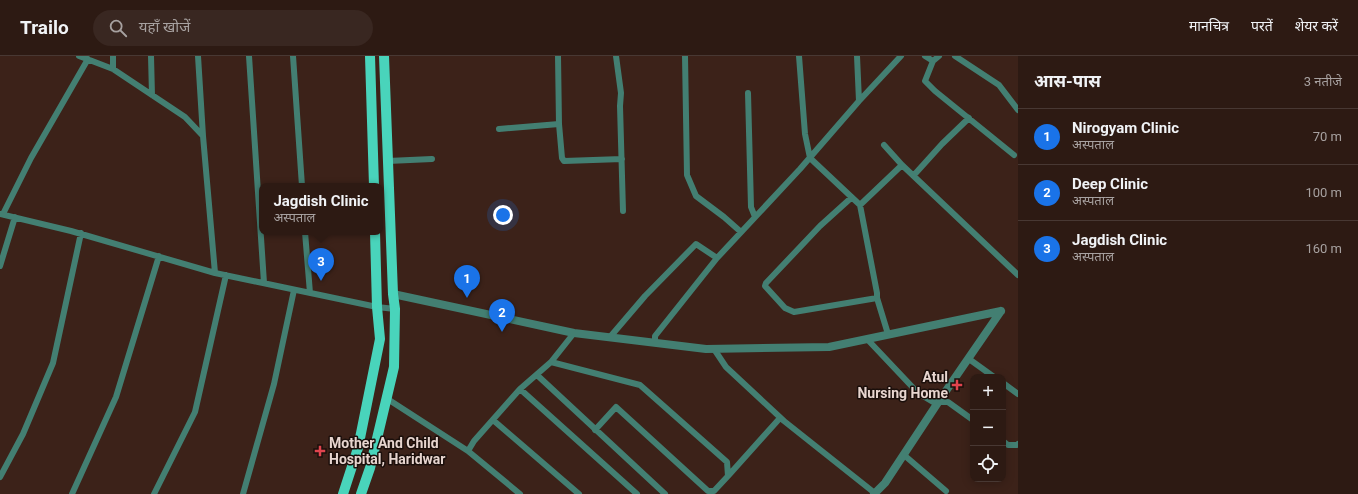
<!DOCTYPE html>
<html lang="hi">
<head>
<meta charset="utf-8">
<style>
	:root { --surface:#2d1a13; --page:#392721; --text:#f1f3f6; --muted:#a7a1a0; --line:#483833; --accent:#1a73e8 }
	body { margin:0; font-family:Roboto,"Noto Sans Devanagari",sans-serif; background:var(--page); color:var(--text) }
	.controls { position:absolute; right:12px; bottom:12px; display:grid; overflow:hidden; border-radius:8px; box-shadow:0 2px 10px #0003 }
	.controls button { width:36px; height:36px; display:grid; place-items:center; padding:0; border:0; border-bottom:1px solid var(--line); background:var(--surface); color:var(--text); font:20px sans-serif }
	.you { position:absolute; left:503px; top:159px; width:14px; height:14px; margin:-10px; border:3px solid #fff; border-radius:50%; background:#1a73e8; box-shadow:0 0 0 6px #1a73e833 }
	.badge { display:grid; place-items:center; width:26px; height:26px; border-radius:50%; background:var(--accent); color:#fff; font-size:13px; font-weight:700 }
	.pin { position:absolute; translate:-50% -33px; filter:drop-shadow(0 1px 2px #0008) }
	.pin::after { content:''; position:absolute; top:21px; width:14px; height:12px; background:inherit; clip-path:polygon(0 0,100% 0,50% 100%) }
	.popup { position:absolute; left:259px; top:127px; width:124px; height:52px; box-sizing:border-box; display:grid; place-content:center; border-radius:8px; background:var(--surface); filter:drop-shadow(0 1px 3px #0005); font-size:13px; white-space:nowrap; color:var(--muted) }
	.popup b { font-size:15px; color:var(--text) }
	.popup::after { content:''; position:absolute; left:50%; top:100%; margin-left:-8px; border:8px solid transparent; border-top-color:var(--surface) }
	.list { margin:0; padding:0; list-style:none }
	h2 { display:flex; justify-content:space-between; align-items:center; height:52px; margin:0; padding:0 16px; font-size:17px }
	h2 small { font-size:13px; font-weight:400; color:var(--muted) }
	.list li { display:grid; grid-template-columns:26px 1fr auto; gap:12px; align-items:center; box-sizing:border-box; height:56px; padding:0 16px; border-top:1px solid var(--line) }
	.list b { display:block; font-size:15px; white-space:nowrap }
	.list p { margin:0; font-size:13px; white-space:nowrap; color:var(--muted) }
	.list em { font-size:13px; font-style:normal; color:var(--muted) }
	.icon { flex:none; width:22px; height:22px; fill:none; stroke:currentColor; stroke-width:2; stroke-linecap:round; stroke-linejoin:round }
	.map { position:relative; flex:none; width:1018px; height:438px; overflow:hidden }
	header { display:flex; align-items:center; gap:24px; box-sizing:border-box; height:56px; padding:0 20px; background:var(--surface); border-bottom:1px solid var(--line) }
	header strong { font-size:19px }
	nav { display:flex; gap:22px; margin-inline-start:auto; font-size:14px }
	.search { width:280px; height:36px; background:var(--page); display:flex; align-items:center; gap:10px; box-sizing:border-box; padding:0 14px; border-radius:22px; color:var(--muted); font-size:15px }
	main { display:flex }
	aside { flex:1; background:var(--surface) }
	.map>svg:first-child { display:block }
</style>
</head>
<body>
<header>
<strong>Trailo</strong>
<div class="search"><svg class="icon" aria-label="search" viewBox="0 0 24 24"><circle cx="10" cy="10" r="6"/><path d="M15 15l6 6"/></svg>यहाँ खोजें</div>
<nav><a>मानचित्र</a><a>परतें</a><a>शेयर करें</a></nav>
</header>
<main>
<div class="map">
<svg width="1018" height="438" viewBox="0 0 1018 438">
	<rect width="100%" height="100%" fill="#3c2219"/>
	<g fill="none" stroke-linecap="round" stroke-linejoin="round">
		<path stroke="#437f72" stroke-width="6" d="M79 0 113 13 185 61 203 80 215 217 377 251 395 253
			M113 0V13
			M151 0 152 39
			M198 0 203 80
			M249 0 264 227
			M293 0 302 130
			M558 0 559 68 562 102 564 105 622 103
			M616 0 621 37 620 50 623 155
			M685 0 687 119 696 140 724 161 741 176
			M799 0 805 78 810 102 860 149 877 237V242L888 278
			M857 0 859 45
			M925 0 933 5 939 0
			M955 0 999 29 1018 54
			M933 5 925 25 935 35 1014 99
			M748 37 751 151 755 161
			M499 73 559 68
			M884 89 902 109 1018 219
			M388 105 432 103
			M914 119 942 88 969 62
			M851 142 820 170 766 227 765 230 785 252 794 256 877 242
			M860 149 902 109
			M0 158 71 175 215 217
			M3 158 31 102 88 3
			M305 176 310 237
			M0 210 15 161
			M610 281 645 240 696 188 717 202 800 113 859 45 901 0
			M867 283 918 337 933 346H948L973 364
			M655 287V280L717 202
			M714 293 726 311 784 365 876 438
			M969 303 994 321
			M551 306 574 277
			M537 319 665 438
			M1003 327 1018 338
			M520 333 637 438
			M386 342 468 395 520 438
			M493 364 579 438
			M1003 385 1008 389H1017L1018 388
			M468 395 474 385 520 333 551 306 640 329 727 406 728 420 714 435H708L616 351 595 374
			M904 399 946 435
			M728 420 780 362
			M0 421 23 378 53 307 81 177
			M72 438 116 341 159 200
			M154 438 195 356 226 219
			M243 438 274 328 294 234"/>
		<path stroke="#437f72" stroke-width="8" d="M393 238 574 277 706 293 829 291 1001 255
			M874 438 885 427 939 345 1001 255"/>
		<path stroke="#49d4bb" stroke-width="10" d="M370 0 374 130
			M343 438 358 392 380 283 377 251 375 176
			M361 438 370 412 394 311 395 253 393 238 384 0"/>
	</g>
	<g fill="#e0444e" stroke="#1b0f0b" stroke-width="1.5">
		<path d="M955 323h4v4h4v4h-4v4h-4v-4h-4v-4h4z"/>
		<path d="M318 389h4v4h4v4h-4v4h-4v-4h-4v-4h4z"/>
	</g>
	<g text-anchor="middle" stroke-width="3" stroke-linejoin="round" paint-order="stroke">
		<g font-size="14" font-weight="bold" fill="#e7d5cf" stroke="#1b0f0b" text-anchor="end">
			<text x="948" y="326">Atul<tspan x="948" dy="16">Nursing Home</tspan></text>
			<text x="329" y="392" text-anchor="start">Mother And Child<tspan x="329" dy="16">Hospital, Haridwar</tspan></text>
		</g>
	</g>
</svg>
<div class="controls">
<button>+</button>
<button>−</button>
<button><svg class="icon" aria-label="locate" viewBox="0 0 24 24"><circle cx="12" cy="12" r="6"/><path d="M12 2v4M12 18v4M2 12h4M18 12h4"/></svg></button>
</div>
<div class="you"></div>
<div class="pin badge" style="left:467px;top:242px">1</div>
<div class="pin badge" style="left:502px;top:276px">2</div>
<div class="pin badge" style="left:321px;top:225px">3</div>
<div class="popup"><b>Jagdish Clinic</b>अस्पताल</div>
</div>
<aside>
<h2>आस-पास<small>3 नतीजे</small></h2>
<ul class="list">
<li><span class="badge">1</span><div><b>Nirogyam Clinic</b><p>अस्पताल</p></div><em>70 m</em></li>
<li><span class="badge">2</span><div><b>Deep Clinic</b><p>अस्पताल</p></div><em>100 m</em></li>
<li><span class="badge">3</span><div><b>Jagdish Clinic</b><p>अस्पताल</p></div><em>160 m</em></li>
</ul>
</aside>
</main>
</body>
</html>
